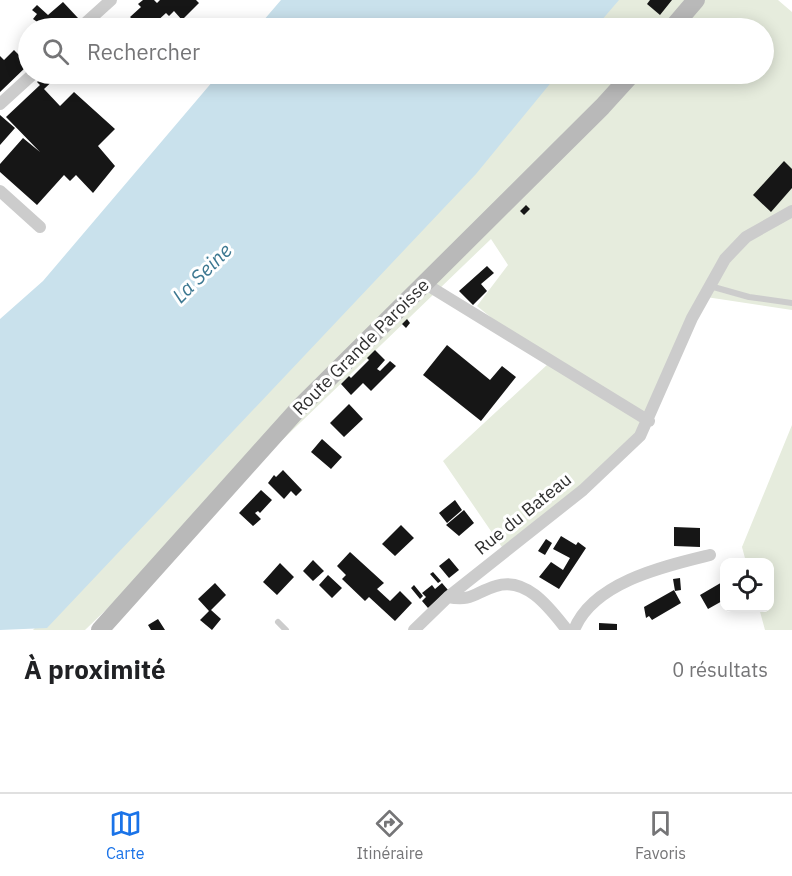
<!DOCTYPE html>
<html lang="fr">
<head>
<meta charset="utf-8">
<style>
	:root { --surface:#fff; --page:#f6f6f6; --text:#202124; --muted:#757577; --line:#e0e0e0; --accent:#1a73e8 }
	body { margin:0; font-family:"IBM Plex Sans",sans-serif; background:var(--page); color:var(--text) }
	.controls { position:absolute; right:18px; bottom:18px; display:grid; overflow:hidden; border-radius:12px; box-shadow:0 3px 15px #0003 }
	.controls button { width:54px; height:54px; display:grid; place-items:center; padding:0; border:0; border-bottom:2px solid var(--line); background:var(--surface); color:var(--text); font:30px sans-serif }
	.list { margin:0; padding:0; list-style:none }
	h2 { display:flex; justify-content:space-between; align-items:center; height:78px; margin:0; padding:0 24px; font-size:26px }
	h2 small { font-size:20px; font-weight:400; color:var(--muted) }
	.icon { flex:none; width:33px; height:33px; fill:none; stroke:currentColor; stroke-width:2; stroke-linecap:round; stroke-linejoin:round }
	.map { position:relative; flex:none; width:792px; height:630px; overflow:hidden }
	.search { position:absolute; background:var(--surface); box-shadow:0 3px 15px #0003; left:18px; right:18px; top:18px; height:66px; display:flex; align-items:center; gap:15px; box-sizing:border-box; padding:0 21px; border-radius:33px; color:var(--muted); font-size:22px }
	.sheet { height:162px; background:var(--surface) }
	nav { display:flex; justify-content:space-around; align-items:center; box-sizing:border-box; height:84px; border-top:2px solid var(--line); background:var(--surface); font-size:16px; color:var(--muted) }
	nav a { display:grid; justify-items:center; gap:3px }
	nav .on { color:var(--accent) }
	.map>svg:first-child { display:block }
</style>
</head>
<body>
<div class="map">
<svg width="792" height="630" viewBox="0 0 792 630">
	<rect width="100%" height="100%" fill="#fff"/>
	<path fill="#e6ecdd" d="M610 0H778L792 12V310L706 297 651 423 506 553 443 461 548 364 477 306 508 265 491 239 85 630H33L550 74H764V28H587Z
		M792 425V630H765L759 608H770V562H746L742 547Z"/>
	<path fill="#c9e1ec" d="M281 0H619L595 28H257Z
		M219 74H558L476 174 47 628 0 630V319L43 281Z"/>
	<path fill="#161616" d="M143 0H154L157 3 160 0H196L199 3 182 20 174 11 169 16 166 13 155 23 158 26 155 28H141L130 17 141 7 138 4Z
		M650 0H672L660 15 647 4Z
		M63 2 78 18 66 28H46L33 19 37 14 32 10 37 5 48 15Z
		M14 50 21 57 24 54 28 58V65L0 92V56L4 60Z
		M46 74H60L44 89 60 106 74 92 115 129 98 146 115 166 93 193 76 175 70 181 64 175 37 205 0 172V164L23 138 40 152 6 117 40 85 37 82Z
		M0 115 15 128 0 145Z
		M784 161 792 169V188L771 212 753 195Z
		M526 205 530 209 524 215 520 211Z
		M487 266 494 273 481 284 487 291 473 305 459 291Z
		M407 319 410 323 406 328 402 324Z
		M447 345 490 380 502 366 516 377 481 421 423 375Z
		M375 350 385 360 377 369 380 371 390 361 396 366 371 391 363 383 351 395 341 384 349 376 351 378 369 360 367 358Z
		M349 404 363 419 344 437 330 423Z
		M322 439 342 457 331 469 311 452Z
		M283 470 302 490 296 496 291 491 284 499 268 483 274 475 276 477Z
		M261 490 272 500 260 513 258 511 255 513 261 519 253 526 239 513Z
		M455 500 462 510 447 523 439 513Z
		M464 510 474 523 459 536 446 525Z
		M401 525 414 538 395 556 382 544Z
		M674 527 700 528V547L674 546Z
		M561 536 576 545 578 542 586 548 559 589 539 577 551 562 563 570 570 558 553 549Z
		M546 539 552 543 545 555 538 551Z
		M350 552 384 583 377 589 390 601 400 591 412 603 395 621 369 597 365 601 342 579 346 575 337 566Z
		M449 558 459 570 449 578 439 566Z
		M313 560 324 571 313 581 303 571Z
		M280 563 294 577 277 595 263 582Z
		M433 572 441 581 438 583 430 574Z
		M328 575 342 588 332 598 319 585Z
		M680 578 681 590 675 591 673 579Z
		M724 581V600L708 609 700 595Z
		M215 583 226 595 211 610 221 619 212 630 200 620 209 611 198 599Z
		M442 583 448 590 428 608 422 601 426 597 422 593 432 585 435 589Z
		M414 585 423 596 420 599 411 588Z
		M674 590 681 603 652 620 649 616 646 618 644 607Z
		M158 619 165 630H151L148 625Z
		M599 623 617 624V630H599Z"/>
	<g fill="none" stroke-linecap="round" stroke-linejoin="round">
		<path stroke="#ccc" stroke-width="6" d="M710 286 749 297 792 303
			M278 622 286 630"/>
		<path stroke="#ccc" stroke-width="12" d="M80 28 111 0
			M0 104 33 74
			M0 191 40 227
			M424 283 649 421
			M448 597C473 602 475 592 496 586 527 576 551 610 567 630
			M414 630 448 597 583 490 640 436 692 318 725 259 746 237 792 211
			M574 630C593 582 665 566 710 555"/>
		<path stroke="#b9b9b9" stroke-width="18" d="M672 28 696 0
			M100 630 300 407 602 107 632 74"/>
	</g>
	<g text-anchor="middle" stroke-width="6" stroke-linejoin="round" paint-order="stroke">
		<g font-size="18" fill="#2f2f2f" stroke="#fff">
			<text transform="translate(361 347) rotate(-45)" y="6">Route Grande Paroisse</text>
			<text transform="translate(523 514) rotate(-39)" y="6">Rue du Bateau</text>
		</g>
		<g font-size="20" font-style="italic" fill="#3d7891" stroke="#fff">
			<text transform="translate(202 273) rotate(-45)" y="7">La Seine</text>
		</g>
	</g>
</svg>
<div class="controls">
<button><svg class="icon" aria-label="locate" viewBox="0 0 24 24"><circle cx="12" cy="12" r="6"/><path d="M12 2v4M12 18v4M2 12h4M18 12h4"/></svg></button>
</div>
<div class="search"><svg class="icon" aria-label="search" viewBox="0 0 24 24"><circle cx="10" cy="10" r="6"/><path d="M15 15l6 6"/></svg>Rechercher</div>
</div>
<section class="sheet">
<h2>À proximité<small>0 résultats</small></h2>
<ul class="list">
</ul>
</section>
<nav>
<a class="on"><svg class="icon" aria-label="map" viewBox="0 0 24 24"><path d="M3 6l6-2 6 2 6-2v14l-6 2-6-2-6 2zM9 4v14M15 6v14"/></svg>Carte</a>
<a><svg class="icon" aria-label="directions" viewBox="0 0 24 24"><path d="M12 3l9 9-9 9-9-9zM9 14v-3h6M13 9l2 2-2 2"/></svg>Itinéraire</a>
<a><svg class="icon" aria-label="saved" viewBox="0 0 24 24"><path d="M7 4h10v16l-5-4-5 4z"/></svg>Favoris</a>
</nav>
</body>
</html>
